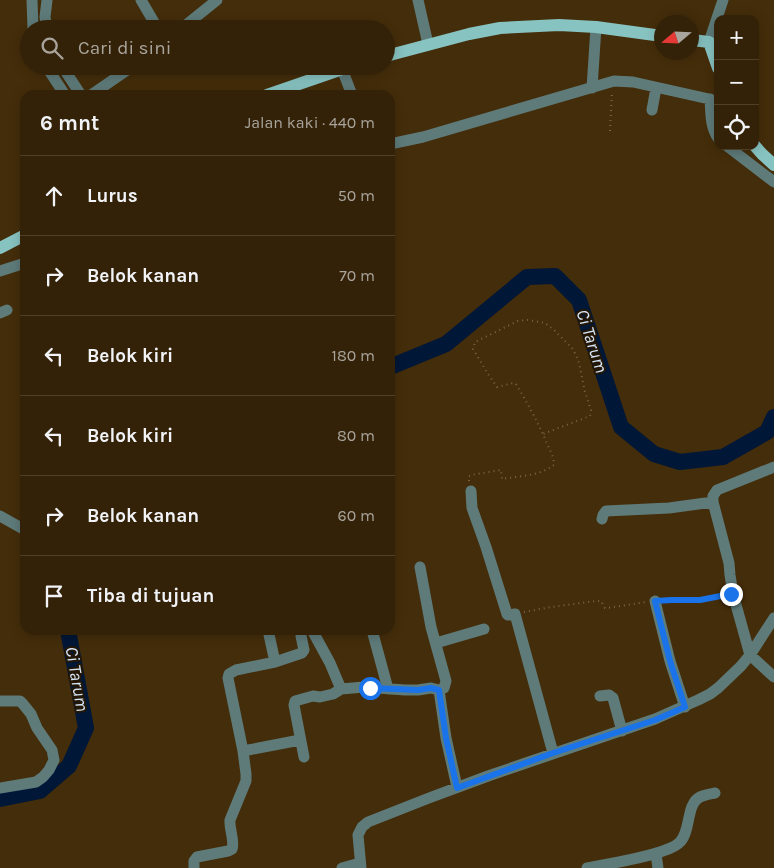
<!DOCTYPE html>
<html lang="id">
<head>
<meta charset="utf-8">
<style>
	:root { --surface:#332208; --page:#3b2a12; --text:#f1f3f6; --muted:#a9a49c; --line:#4e3f29 }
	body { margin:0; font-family:Karla,sans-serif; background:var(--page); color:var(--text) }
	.controls { position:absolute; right:15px; top:15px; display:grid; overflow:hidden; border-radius:10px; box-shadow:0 2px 12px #0003 }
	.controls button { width:45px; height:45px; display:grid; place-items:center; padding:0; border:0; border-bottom:1px solid var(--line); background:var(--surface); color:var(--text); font:25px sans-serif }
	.compass { position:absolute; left:654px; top:15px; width:45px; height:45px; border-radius:50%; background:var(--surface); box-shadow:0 2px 12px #0003; rotate:251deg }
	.stop { position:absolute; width:15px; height:15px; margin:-11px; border:4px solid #1a73e8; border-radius:50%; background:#fff }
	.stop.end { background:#1a73e8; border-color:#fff; box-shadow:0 1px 5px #0008 }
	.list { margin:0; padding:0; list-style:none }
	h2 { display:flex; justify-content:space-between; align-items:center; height:65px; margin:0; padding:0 20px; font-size:21px }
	h2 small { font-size:16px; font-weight:400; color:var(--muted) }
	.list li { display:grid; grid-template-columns:32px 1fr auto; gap:15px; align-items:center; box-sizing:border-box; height:80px; padding:0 20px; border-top:1px solid var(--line) }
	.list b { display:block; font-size:19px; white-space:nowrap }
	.list em { font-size:16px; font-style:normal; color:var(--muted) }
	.icon { flex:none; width:28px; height:28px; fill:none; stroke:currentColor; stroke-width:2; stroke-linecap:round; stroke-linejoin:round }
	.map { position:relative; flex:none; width:774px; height:868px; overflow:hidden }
	.search { position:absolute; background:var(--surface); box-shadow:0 2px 12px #0003; left:20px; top:20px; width:375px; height:55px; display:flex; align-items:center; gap:12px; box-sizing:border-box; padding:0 18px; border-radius:28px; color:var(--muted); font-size:19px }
	.panel { position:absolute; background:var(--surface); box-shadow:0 2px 12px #0003; left:20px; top:90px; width:375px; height:545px; border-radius:15px }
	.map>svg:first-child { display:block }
</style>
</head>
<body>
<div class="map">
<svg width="774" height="868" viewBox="0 0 774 868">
	<rect width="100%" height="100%" fill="#442d0a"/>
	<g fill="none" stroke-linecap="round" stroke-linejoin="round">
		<path stroke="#001737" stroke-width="16" d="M390 367 446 344 527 277 555 276 579 300 621 427 654 454 680 462 723 457 767 432 774 417
			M0 799 40 791 69 766 86 728 68 630"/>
		<path stroke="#7a6546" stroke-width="2" stroke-dasharray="1 4" stroke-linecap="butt" d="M610 131 612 91
			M469 481V476L471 475 501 470 502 479C519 476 540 476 554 465 554 458 551 452 548 446 539 424 528 404 516 384L513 383 497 387 488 374 473 349 475 342 518 321 528 320 545 323 554 330 572 348 576 355 579 363 585 392 591 410 590 416 543 434
			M666 600 692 601 708 599 723 596
			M524 612 551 607 596 601H601L605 608H607L646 602"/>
		<path stroke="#5e7b7a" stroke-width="11" d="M32 0 33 29
			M47 0 45 17 47 29
			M141 0 158 29
			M418 0 428 44
			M181 29 217 0
			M709 42 723 0
			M46 66 65 95
			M62 66 81 95
			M342 69 352 95
			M592 88 596 27
			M91 95 133 66
			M710 99C711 112 710 127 718 138
			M652 110 656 88
			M390 144 423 137 614 81 633 82 718 101
			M727 146 774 182
			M0 271 25 263
			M0 313 7 310
			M774 467 717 490 713 496V502L729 563 730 575 733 594 750 655 774 677
			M471 491 472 508 486 547 507 614 508 615 515 614 553 753
			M0 516 25 530
			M602 519 603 515 606 511 669 508 713 502
			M420 567 431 627 446 681 444 688 439 690 446 738 457 787
			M655 601 670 661 685 707
			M268 630 275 662
			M312 630 330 663 341 689
			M372 630 388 689
			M436 643 484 629
			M600 696 609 695 613 698 622 731
			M0 701H20L23 704 31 714 37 728 52 750 54 760 49 770 43 777 36 782 0 788
			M300 740 243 751 228 678 229 674 236 670 275 662 302 653 304 650 301 636 302 630
			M304 757 294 705 295 701 313 696 320 697 333 694 341 689 364 687 405 690H418L431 688 439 690
			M656 854 658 868
			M194 868V861L197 857 228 851 232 849C235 840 229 830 230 820L246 781V774L243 751
			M342 868 360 863
			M361 868 358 835 362 827 368 822 429 798 488 776 655 719 698 700 710 694 718 688 741 666 750 655 774 618
			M587 868C607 864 668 855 680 842 691 831 686 804 700 797 704 795 710 794 715 793"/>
		<path stroke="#87c3c1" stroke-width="12" d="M692 40 709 42 718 68
			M386 56 469 34 500 28 559 25 596 27 662 36
			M267 95 351 66
			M755 146 762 154 774 165
			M0 248 25 235"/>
	</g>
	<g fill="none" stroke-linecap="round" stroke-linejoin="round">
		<path stroke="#1a73e8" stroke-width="6" d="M370 688 418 690 431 688 439 690 446 738 457 788 553 753 655 720 685 707 670 661 655 601 671 600H700L731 594"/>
	</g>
	<g text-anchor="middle" stroke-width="4" stroke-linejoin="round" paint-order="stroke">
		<g font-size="18" font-style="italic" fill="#d7e6f8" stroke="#241705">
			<text transform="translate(592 341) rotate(72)" y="6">Ci Tarum</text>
			<text transform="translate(77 679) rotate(80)" y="6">Ci Tarum</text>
		</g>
	</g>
</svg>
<div class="controls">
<button>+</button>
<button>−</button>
<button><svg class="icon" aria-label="locate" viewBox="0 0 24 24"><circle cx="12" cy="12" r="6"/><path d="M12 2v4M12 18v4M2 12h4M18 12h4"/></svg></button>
</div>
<svg class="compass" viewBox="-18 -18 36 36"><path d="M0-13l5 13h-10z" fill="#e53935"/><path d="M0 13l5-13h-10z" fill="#a9a49c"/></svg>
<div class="stop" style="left:370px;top:688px"></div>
<div class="stop end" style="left:731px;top:594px"></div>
<div class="search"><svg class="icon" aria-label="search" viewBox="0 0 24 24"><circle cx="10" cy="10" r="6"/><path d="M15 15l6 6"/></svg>Cari di sini</div>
<section class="panel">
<h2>6 mnt<small>Jalan kaki · 440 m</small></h2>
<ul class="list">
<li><svg class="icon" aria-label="ahead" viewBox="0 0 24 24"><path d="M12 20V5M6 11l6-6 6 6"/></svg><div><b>Lurus</b></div><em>50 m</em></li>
<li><svg class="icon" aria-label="right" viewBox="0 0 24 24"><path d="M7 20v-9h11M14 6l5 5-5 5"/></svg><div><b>Belok kanan</b></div><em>70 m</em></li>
<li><svg class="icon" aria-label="left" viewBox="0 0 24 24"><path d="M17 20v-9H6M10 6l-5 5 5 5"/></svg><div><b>Belok kiri</b></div><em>180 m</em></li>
<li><svg class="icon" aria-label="left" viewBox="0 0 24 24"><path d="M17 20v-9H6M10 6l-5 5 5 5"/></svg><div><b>Belok kiri</b></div><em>80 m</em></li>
<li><svg class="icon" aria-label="right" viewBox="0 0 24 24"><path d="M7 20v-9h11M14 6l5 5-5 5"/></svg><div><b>Belok kanan</b></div><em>60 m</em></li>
<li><svg class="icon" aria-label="arrive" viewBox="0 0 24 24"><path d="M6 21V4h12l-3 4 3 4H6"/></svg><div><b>Tiba di tujuan</b></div></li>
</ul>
</section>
</div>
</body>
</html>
